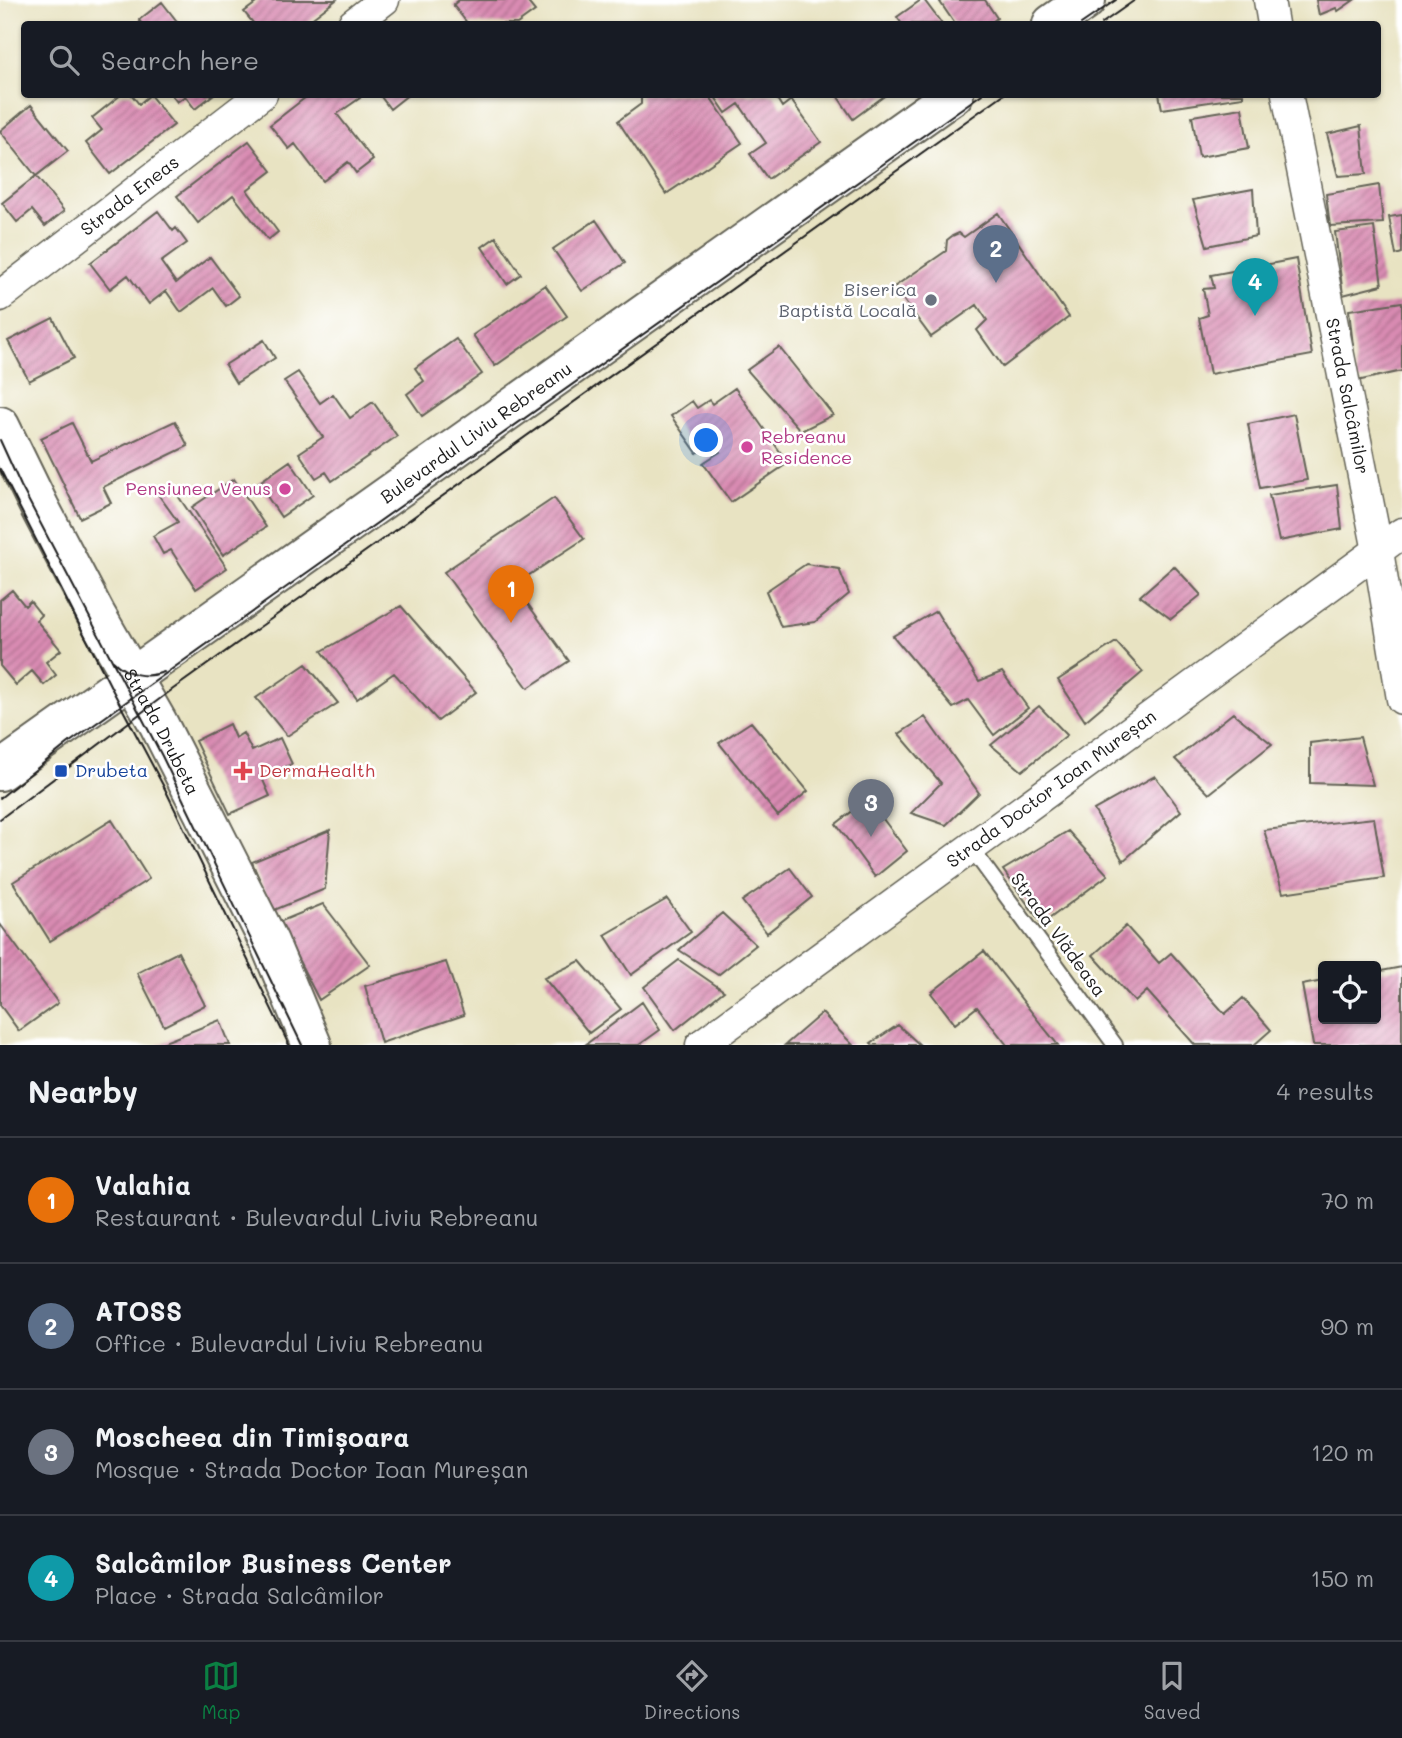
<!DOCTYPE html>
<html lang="en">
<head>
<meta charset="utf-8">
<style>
	:root { --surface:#171b24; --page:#242831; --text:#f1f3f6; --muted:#9ea1a6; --line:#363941; --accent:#0b8043 }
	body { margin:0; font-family:Mali,sans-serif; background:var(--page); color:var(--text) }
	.controls { position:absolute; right:21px; bottom:21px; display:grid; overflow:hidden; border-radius:7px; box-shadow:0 2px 5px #0004 }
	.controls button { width:63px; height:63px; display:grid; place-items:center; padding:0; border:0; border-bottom:2px solid var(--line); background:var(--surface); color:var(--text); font:35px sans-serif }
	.you { position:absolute; left:707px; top:441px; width:24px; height:24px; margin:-18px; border:5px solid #fff; border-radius:50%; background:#1a73e8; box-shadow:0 0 0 10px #1a73e833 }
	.badge { display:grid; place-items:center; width:46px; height:46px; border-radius:50%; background:var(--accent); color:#fff; font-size:23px; font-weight:700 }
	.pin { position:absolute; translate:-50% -58px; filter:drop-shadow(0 2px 4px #0008) }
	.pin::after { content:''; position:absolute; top:37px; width:24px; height:21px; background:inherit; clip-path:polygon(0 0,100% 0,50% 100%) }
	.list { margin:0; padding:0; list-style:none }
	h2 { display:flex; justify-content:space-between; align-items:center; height:91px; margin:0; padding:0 28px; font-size:30px }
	h2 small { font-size:23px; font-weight:400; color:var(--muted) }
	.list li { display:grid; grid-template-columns:46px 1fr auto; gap:21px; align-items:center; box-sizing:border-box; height:126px; padding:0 28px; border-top:2px solid var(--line) }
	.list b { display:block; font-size:26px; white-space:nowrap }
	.list p { margin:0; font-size:23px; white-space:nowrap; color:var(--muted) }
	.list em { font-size:23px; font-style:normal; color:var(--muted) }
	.icon { flex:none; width:38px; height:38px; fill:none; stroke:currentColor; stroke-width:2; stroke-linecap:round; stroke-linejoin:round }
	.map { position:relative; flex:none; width:1402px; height:1045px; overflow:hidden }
	.search { position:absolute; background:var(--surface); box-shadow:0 2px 5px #0004; left:21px; right:21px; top:21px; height:77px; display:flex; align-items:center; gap:18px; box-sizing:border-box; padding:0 24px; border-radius:7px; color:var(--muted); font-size:26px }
	.sheet { height:595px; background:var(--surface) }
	nav { display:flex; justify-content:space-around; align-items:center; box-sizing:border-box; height:98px; border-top:2px solid var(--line); background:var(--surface); font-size:19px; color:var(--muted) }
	nav a { display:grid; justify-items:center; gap:4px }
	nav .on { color:var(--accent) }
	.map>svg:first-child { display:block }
</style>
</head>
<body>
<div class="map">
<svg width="1402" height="1045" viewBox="0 0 1402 1045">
	<defs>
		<pattern id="building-hatch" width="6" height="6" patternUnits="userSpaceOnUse" patternTransform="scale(1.75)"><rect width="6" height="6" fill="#d98bb2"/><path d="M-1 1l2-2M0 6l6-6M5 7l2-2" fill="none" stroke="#af7190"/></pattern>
	</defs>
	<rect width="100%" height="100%" fill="#fff"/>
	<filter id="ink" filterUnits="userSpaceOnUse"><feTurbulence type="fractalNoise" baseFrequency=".0143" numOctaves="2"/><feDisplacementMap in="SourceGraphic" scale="14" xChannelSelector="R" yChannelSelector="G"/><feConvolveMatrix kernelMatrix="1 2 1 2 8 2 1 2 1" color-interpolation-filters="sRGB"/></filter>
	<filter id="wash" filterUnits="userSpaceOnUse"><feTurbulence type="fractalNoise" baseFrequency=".00686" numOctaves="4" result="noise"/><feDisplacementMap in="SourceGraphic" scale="28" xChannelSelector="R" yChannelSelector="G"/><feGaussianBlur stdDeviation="1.57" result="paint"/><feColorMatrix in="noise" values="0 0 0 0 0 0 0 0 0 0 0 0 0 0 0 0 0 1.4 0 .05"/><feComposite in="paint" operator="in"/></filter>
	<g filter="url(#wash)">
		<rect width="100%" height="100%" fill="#e8e3c2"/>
		<g id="blocks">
			<path fill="url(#building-hatch)" d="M260 0H336L305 24H254L244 12Z
				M459 0H526L535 11 517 24H468L453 5Z
				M921 0H924L942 24H902L897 17Z
				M943 0H985L997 18 989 24H955L940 2Z
				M1316 0H1354L1338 11 1336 8 1319 15Z
				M162 2 179 24H142L139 20Z
				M122 94H131L139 104 150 95 174 125 110 174 86 143 102 130 92 118Z
				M171 94H214L195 109 185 96 177 102Z
				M310 94H357L360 98 337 114 373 160 356 173 348 162 323 181 295 144 289 149 270 125Z
				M379 94H409L390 109Z
				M641 94H708L742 143 666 194 618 121 641 104Z
				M713 94H774L782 107 791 100 821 142 768 179 750 154 766 143 739 104 726 113Z
				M836 94H887L853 119Z
				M1159 94H1243V97L1162 109Z
				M31 105 68 151 36 176 0 131Z
				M1242 108 1249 148 1199 157 1192 116Z
				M1361 126 1366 174 1338 176 1327 134Z
				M249 141 272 171 247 190 278 232 268 240 233 195 198 223 177 196Z
				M36 176 64 211 45 226 32 210 17 222 2 203Z
				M1379 185 1383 223 1330 226 1326 194Z
				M1253 189 1256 236 1207 246 1193 200Z
				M158 211 173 231 176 228 187 243 161 262 176 283 210 257 239 296 226 306 213 288 181 312 166 291 149 304 128 275 110 289 90 263Z
				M998 213 1069 317 1003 367 977 330 987 320 977 305 931 337 894 287 946 251 947 240 952 236 959 233 964 237Z
				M1402 215V253L1396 255 1389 217Z
				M596 220 625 263 582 291 553 249Z
				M1374 227 1382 285 1343 295 1335 232Z
				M496 237 521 274 507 284 482 247Z
				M1296 259 1312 355 1210 374 1199 318 1208 315 1203 289 1214 288 1211 275Z
				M545 285 567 316 495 366 473 335Z
				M1402 302V371L1357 381 1349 310Z
				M53 318 74 358 29 381 8 341Z
				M456 339 482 374 422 416 407 394 424 381 415 368Z
				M264 340 275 358 236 383 225 365Z
				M779 347 833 415 801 431 747 370Z
				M298 372 320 403 333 394 350 418 373 402 397 436 332 481 326 472 316 478 299 453 323 437 284 381Z
				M735 388 788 463 731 502 703 463 720 452 713 442 697 453 671 416 692 401 697 408 709 400 712 404Z
				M1294 414 1307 480 1260 488 1248 424Z
				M175 421 188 446 103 487 111 503 80 518 41 438 72 423 91 461Z
				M290 461 313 495 281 517 258 483Z
				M234 479 266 527 223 555 192 507Z
				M1337 485 1342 529 1279 541 1269 495Z
				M172 487 227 568 196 589 171 550 163 554 153 536 178 522 158 494Z
				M554 498 584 539 514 585 569 661 528 688 444 572Z
				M806 564 839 569 849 594 815 622 781 627 766 591Z
				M1174 566 1201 595 1171 619 1140 596Z
				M12 590 25 606 30 601 41 615 36 620 61 650 46 662 56 675 44 685 32 671 16 685 0 666V600Z
				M401 606 476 692 438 721 394 673 357 699 322 651Z
				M936 611 979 681 1002 672 1028 708 994 735 968 700 953 708 893 636Z
				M1116 642 1143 672 1085 721 1058 680Z
				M306 664 338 703 287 736 256 698Z
				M1039 706 1067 735 1022 771 991 745Z
				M1233 713 1272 744 1209 794 1175 759Z
				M925 717 979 793 946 825 911 813 941 783 899 734Z
				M751 722 808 791 778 816 719 743Z
				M229 724 235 738 243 733 252 751 280 738 292 764 262 778 270 796 230 814 195 741Z
				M1360 737 1373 785 1310 783V743Z
				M1155 776 1181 811 1123 861 1094 810Z
				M868 799 907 851 875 877 836 824Z
				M1374 818 1384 878 1283 893 1264 830Z
				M112 820 149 879 50 941 13 882Z
				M330 830 325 889 272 911 252 862Z
				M1068 831 1108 875 1042 924 1003 870Z
				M790 868 812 897 767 933 742 901Z
				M667 899 691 932 631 975 605 935Z
				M323 904 370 965 319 1000 279 922Z
				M722 913 756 945 718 975 679 950Z
				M0 924 58 1003 19 1031 0 1005Z
				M1126 926 1159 963 1171 953 1225 1014 1243 998 1271 1030 1254 1045H1195L1147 991 1135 1002 1093 955Z
				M984 951 1037 1019 1058 1045H1007L977 1007 955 1024 931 993Z
				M178 952 205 1005 164 1026 137 973Z
				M679 960 724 991 675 1030 644 987Z
				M580 961 621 1009 589 1033 544 978Z
				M446 962 464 1015 381 1043 365 986Z
				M1402 967V1045H1313L1302 985 1323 981V1019H1376V972Z
				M642 1002 660 1030 639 1045H585Z
				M822 1013 853 1045H785Z
				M220 1020 230 1045H157Z
				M898 1025 920 1045H873L871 1043Z"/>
		</g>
	</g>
	<g filter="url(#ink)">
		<use href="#blocks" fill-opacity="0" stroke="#636256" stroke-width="2"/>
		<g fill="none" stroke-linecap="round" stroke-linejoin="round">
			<g stroke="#636256" stroke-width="18">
				<path id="lane" d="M971 848 1115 1045"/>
			</g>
			<g stroke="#636256" stroke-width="33">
				<g id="street">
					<path d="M1269 0 1273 24"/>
					<path d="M353 24 384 0"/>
					<path id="s1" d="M1287 94 1378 551 1402 699"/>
					<path id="s2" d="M0 296 262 94"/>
					<path id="s3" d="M701 1045 1402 533"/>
				</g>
			</g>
			<g stroke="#636256" stroke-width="42">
				<g id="secondary">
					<path id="s4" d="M0 426 40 508 96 615 158 723 269 942 312 1045"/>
				</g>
			</g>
			<g stroke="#636256" stroke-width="42">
				<g id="primary">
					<path d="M1052 24 1086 0"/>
					<path id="s5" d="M0 771 954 94"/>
				</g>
			</g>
			<use href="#lane" stroke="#fff" stroke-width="14"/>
			<use href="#street" stroke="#fff" stroke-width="30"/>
			<use href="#secondary" stroke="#fff" stroke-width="38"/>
			<use href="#primary" stroke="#fff" stroke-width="38"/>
			<path stroke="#1c1c1c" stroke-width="2" d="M1081 24 1116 0
				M1101 24 1135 0
				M0 440 21 486 162 756 302 1045
				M0 469 113 691 165 789 289 1045
				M113 661C127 675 146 679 164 672
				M0 798 70 742 274 596 982 94
				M0 819 169 692 1004 94"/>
		</g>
	</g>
	<circle fill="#6b7280" stroke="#fff" stroke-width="2.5" cx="931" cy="300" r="7"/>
	<g fill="#d1479c" stroke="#fff" stroke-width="2.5">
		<circle cx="747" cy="447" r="7"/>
		<circle cx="285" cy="489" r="7"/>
	</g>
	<rect fill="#1a4fb4" stroke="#fff" stroke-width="2.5" x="54" y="764" width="14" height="14" rx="3.5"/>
	<path fill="#e0444e" stroke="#fff" stroke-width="2.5" d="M239.5 760.5h7v7h7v7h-7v7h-7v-7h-7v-7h7z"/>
	<g text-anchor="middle" stroke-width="5" stroke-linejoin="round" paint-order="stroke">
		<g font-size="18" fill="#1c1c1c" stroke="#fff">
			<text dy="6" stroke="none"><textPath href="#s2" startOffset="164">Strada Eneas</textPath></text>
			<text dy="6" stroke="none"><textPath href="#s1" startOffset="308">Strada Salcâmilor</textPath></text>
			<text dy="6" stroke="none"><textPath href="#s5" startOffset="584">Bulevardul Liviu Rebreanu</textPath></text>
			<text dy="6" stroke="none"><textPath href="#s4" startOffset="346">Strada Drubeta</textPath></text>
			<text dy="6" stroke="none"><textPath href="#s3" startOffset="434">Strada Doctor Ioan Mureșan</textPath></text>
			<text transform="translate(1058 935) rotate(54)" y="6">Strada Vlădeasa</text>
		</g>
		<g font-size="18" fill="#5b616d" stroke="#fff" text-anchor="end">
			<text x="917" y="296">Biserica<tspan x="917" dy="21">Baptistă Locală</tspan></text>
		</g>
		<g font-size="18" fill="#b23c85" stroke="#fff" text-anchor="start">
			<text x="761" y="443">Rebreanu<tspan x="761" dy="21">Residence</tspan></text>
			<text x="271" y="495" text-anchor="end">Pensiunea Venus</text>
		</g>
		<g font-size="18" fill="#164399" stroke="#fff" text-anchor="start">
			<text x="75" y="777">Drubeta</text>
		</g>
		<g font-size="18" fill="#be3a42" stroke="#fff" text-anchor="start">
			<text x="259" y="777">DermaHealth</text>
		</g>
	</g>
</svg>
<div class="controls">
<button><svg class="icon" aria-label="locate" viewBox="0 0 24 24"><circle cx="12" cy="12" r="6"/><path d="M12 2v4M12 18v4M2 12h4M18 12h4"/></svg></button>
</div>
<div class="you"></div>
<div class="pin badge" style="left:511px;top:623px;background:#e8710a">1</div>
<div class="pin badge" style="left:996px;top:283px;background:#5c6f8a">2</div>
<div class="pin badge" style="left:871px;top:837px;background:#6b7280">3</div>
<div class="pin badge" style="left:1255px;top:316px;background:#0f9aa8">4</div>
<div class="search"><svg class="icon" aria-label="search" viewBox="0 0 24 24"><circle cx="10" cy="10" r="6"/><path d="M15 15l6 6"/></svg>Search here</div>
</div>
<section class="sheet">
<h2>Nearby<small>4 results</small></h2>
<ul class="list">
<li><span class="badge" style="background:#e8710a">1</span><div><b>Valahia</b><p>Restaurant · Bulevardul Liviu Rebreanu</p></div><em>70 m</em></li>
<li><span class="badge" style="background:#5c6f8a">2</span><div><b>ATOSS</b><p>Office · Bulevardul Liviu Rebreanu</p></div><em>90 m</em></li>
<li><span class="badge" style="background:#6b7280">3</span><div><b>Moscheea din Timișoara</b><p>Mosque · Strada Doctor Ioan Mureșan</p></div><em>120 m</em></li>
<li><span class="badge" style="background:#0f9aa8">4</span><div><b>Salcâmilor Business Center</b><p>Place · Strada Salcâmilor</p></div><em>150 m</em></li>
</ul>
</section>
<nav>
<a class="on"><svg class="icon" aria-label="map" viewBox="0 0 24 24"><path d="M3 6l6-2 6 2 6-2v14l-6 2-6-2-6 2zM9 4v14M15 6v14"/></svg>Map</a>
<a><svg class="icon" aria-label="directions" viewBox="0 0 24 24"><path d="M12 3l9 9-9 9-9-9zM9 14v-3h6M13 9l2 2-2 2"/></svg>Directions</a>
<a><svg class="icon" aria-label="saved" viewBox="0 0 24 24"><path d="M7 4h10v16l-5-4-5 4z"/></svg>Saved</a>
</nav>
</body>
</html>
